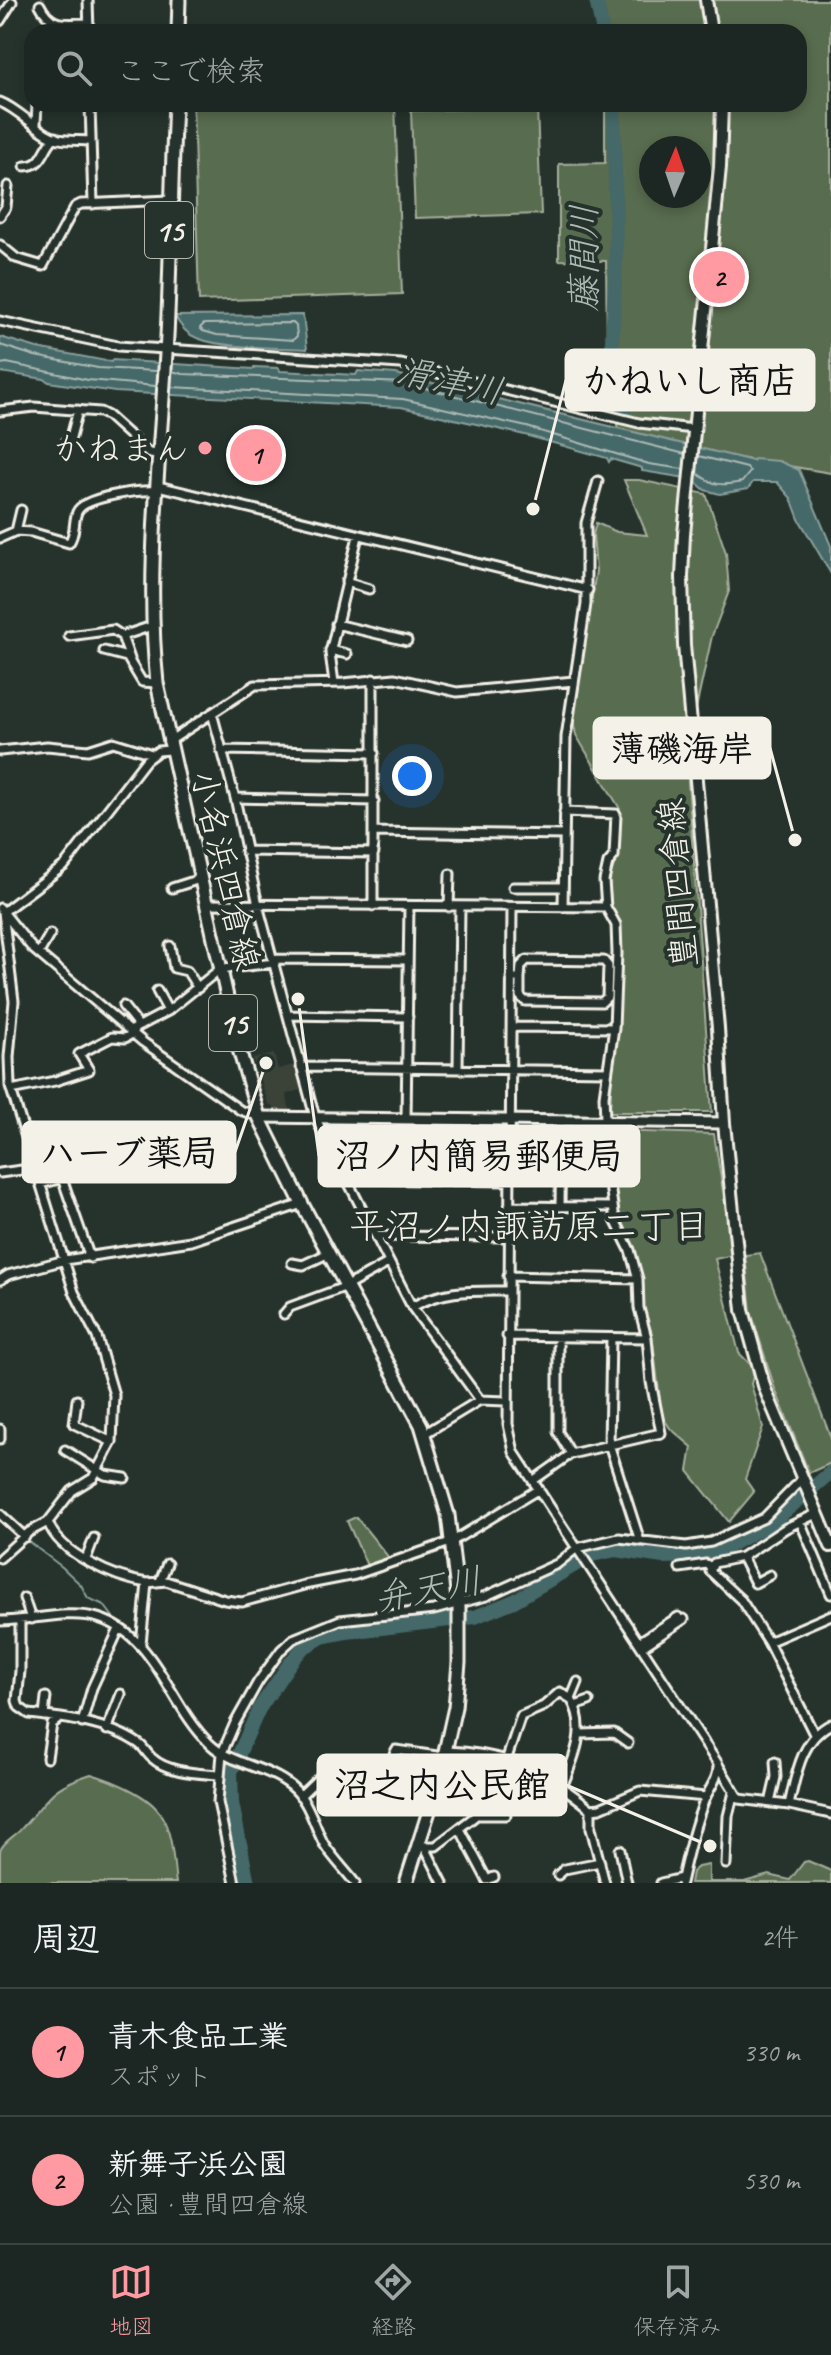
<!DOCTYPE html>
<html lang="ja">
<head>
<meta charset="utf-8">
<style>
	:root { --surface:#1c2622; --page:#29322f; --text:#f1f3f6; --muted:#a0a5a5; --line:#3a4340; --accent:#ff9aa2 }
	body { margin:0; font-family:Caveat,"Klee One",sans-serif; background:var(--page); color:var(--text) }
	.compass { position:absolute; left:639px; top:136px; width:72px; height:72px; border-radius:50%; background:var(--surface); box-shadow:0 4px 12px #0003; rotate:2deg }
	.you { position:absolute; left:412px; top:776px; width:28px; height:28px; margin:-20px; border:6px solid #fff; border-radius:50%; background:#1a73e8; box-shadow:0 0 0 12px #1a73e833 }
	.badge { display:grid; place-items:center; width:52px; height:52px; border-radius:50%; background:var(--accent); color:#111; font-size:26px; font-weight:700 }
	.pin { position:absolute; translate:-50% -50%; border:4px solid #fff; box-shadow:0 2px 8px #0006 }
	.list { margin:0; padding:0; list-style:none }
	h2 { display:flex; justify-content:space-between; align-items:center; height:104px; margin:0; padding:0 32px; font-size:34px }
	h2 small { font-size:26px; font-weight:400; color:var(--muted) }
	.list li { display:grid; grid-template-columns:52px 1fr auto; gap:24px; align-items:center; box-sizing:border-box; height:128px; padding:0 32px; border-top:2px solid var(--line) }
	.list b { display:block; font-size:30px; white-space:nowrap }
	.list p { margin:0; font-size:26px; white-space:nowrap; color:var(--muted) }
	.list em { font-size:26px; font-style:normal; color:var(--muted) }
	.icon { flex:none; width:44px; height:44px; fill:none; stroke:currentColor; stroke-width:2; stroke-linecap:round; stroke-linejoin:round }
	.map { position:relative; flex:none; width:831px; height:1883px; overflow:hidden }
	.search { position:absolute; background:var(--surface); box-shadow:0 4px 12px #0003; left:24px; right:24px; top:24px; height:88px; display:flex; align-items:center; gap:20px; box-sizing:border-box; padding:0 28px; border-radius:24px; color:var(--muted); font-size:30px }
	.sheet { height:360px; background:var(--surface) }
	nav { display:flex; justify-content:space-around; align-items:center; box-sizing:border-box; height:112px; border-top:2px solid var(--line); background:var(--surface); font-size:22px; color:var(--muted) }
	nav a { display:grid; justify-items:center; gap:4px }
	nav .on { color:var(--accent) }
	.map>svg:first-child { display:block }
</style>
</head>
<body>
<div class="map">
<svg width="831" height="1883" viewBox="0 0 831 1883">
	<rect width="100%" height="100%" fill="#26332d"/>
	<filter id="ink" filterUnits="userSpaceOnUse"><feTurbulence type="fractalNoise" baseFrequency=".0125" numOctaves="2"/><feDisplacementMap in="SourceGraphic" scale="16" xChannelSelector="R" yChannelSelector="G"/><feConvolveMatrix kernelMatrix="1 2 1 2 8 2 1 2 1" color-interpolation-filters="sRGB"/></filter>
	<g filter="url(#ink)">
		<path fill="#3b4239" d="M274 1054 278 1069 298 1064 305 1089 286 1094 291 1114H281L268 1103 253 1059Z"/>
		<path fill="#596c4f" stroke="#a6ae9c" stroke-width="2" fill-rule="evenodd" d="M598 0H831V473L619 438 607 357 606 261 559 260V164L605 163V104H799V32H601ZM651 148H699V196H651Z
			M193 104H395L402 294 199 301Z
			M537 107 541 214 415 218 411 111Z
			M624 480H639L706 494 726 553 729 591 712 636 686 754 712 1112H610L619 923 611 906 609 878 618 855 620 809 576 735 573 720 596 571 593 535 596 523 617 532 647 535Z
			M611 1131 714 1134 733 1255 715 1259 739 1353 755 1369 751 1384 763 1427 745 1479 754 1492 729 1522 688 1471 692 1447 670 1428 662 1416 652 1334 644 1308 643 1279 634 1247 616 1206Z
			M760 1253 831 1438V1463L809 1473 775 1389 751 1312 745 1255Z
			M356 1517 390 1559 368 1568 347 1521Z
			M91 1774C111 1780 150 1795 161 1815 173 1834 173 1861 176 1883H0C0 1873 0 1860 0 1851 3 1841 16 1836 22 1828 50 1798 48 1788 91 1774Z
			M808 1861 831 1871V1883H690L692 1872 698 1867 709 1865V1882H744L769 1875 790 1880 804 1862Z"/>
		<path fill="#446868" stroke="#8a9f9b" stroke-width="2" d="M303 315 307 349C276 347 224 349 197 338 186 334 180 326 175 316Z
			M0 337 37 348 111 362 112 360 254 369V367L279 368 280 371 356 375 358 371 396 374 753 461 754 459 779 461 799 470 831 546V574L799 519 791 498 777 482H753L748 489 720 494 705 490 692 479 642 471V468L611 459 609 462 607 458 525 435 401 407 115 392 49 382 44 379 0 372Z"/>
		<g fill="none" stroke-linecap="round" stroke-linejoin="round">
			<path stroke="#aebab5" stroke-width="2" d="M293 323 296 326 297 336 293 340 217 335 203 331 200 328 204 324Z
				M0 345 35 356 98 368 157 371
				M0 364 7 363 88 380 156 386
				M172 371 183 374 405 383 685 454
				M171 387 403 399 527 427 649 464 683 469
				M697 473C713 486 722 486 742 482L750 472 747 468 699 456"/>
			<path stroke="#8a9f9b" stroke-width="2" d="M29 1542 62 1567 81 1585 88 1598 104 1605 116 1621"/>
			<path stroke="#446868" stroke-width="14" d="M596 0 603 32
				M614 104 616 258 612 343 624 412
				M248 1883 232 1803 231 1772 259 1709 290 1663 303 1648 322 1637 347 1632 475 1617 514 1601 592 1555 616 1550 663 1557 696 1556 723 1549 774 1521 831 1472"/>
			<g stroke="#f4f1e8" stroke-width="13">
				<path id="minor" d="M88 0 89 32
					M40 5C52 29 65 23 89 23
					M0 21 12 2
					M0 102C21 110 39 134 59 139 69 141 81 140 91 141
					M90 104 93 204
					M36 124 37 104
					M25 166C44 166 43 148 55 137
					M0 216 6 207 8 186
					M0 245 16 258 43 266 75 207 81 204 170 200
					M0 321 118 346 401 364 639 423 694 429
					M0 411 34 407 100 412 108 416 149 453 159 454
					M67 440 71 437 78 410
					M158 486 588 590
					M16 531 21 510
					M0 538 16 531 31 532 69 543C76 533 73 522 77 512 84 496 141 490 157 491
					M346 582 369 589
					M336 624 407 641
					M69 636 113 630 122 636 152 626
					M122 636 130 659
					M330 650 347 654
					M104 651 127 657 142 682 157 683
					M334 683 330 653 358 536
					M212 713 235 798 258 905 315 1117 412 1307 480 1400
					M168 742 255 685 343 683 395 678 457 692 574 681
					M221 750 374 753
					M0 751 47 746 88 750 113 742 152 754
					M235 798 374 801
					M375 832 564 835
					M245 851 374 853
					M513 887H563
					M172 888 200 879
					M205 904 606 907
					M373 906V679
					M449 907 450 874
					M512 907 508 1424 514 1452 718 1764C719 1779 709 1788 704 1801 694 1827 687 1855 681 1883
					M563 907 566 737 586 604V523L598 481
					M0 908 32 948 143 1042 240 1110 259 1117
					M170 946 174 968 187 971 198 988
					M39 953 50 934
					M273 959 408 960
					M511 978H520V996L525 1001 602 1002 607 997 608 966 604 961 527 960 521 966 520 978
					M157 991 168 1011
					M123 1006 138 1025
					M288 1015 408 1017
					M511 1027 614 1028
					M130 1031 168 1011 220 969 275 963
					M301 1067 607 1071
					M458 1069 460 907
					M11 1090 55 1081 89 1070 79 1054 112 1037 125 1038 134 1033
					M406 1119 409 906
					M0 1173 36 1168
					M345 1179 509 1181
					M41 1184 62 1178 90 1258
					M509 1206 613 1207
					M560 1207 561 1121
					M376 1236 509 1237
					M292 1263 303 1265 329 1253
					M508 1276 638 1279
					M0 1280 8 1275 65 1260 191 1241 302 1204
					M412 1307C444 1289 472 1291 508 1291
					M284 1314 290 1307 347 1286 388 1263
					M507 1336 647 1338
					M558 1337V1432L571 1454
					M611 1338 609 1444 640 1541
					M77 1400 74 1424 112 1442
					M0 1429V1439
					M424 1434 480 1400 506 1401
					M65 1450 105 1475 125 1478
					M534 1480 571 1454 661 1433 651 1382 647 1338 639 1308 638 1279 630 1250 615 1220 607 1164 604 1096 614 1028 617 953 616 925 606 907 604 881 608 863 614 856 616 814 564 812
					M0 1514 25 1537
					M800 1521 831 1594
					M742 1557 755 1583 770 1575
					M0 1558 29 1532 48 1522
					M86 1559 94 1538
					M680 1568 706 1564 711 1567
					M160 1581 167 1564
					M147 1583C115 1578 59 1554 48 1522L72 1491 93 1478 112 1442 114 1395 97 1337 74 1292 10 1086 9 1057 14 1001 3 912 65 865 146 760 158 751 170 750
					M24 1598 31 1619
					M0 1621C31 1621 68 1609 98 1618 157 1636 169 1705 210 1744 232 1765 267 1766 291 1786 309 1800 314 1826 324 1844 333 1858 345 1870 355 1883
					M20 1621V1671L17 1701 19 1707 29 1714C65 1718 109 1723 139 1744 144 1747 147 1754 152 1758 168 1773 199 1773 219 1775
					M639 1642 678 1617
					M768 1642 831 1615
					M141 1644 147 1583 166 1581 225 1600 242 1602 304 1585 355 1575 453 1541 539 1489
					M642 1647 684 1619
					M575 1706 589 1701
					M44 1716 46 1697
					M82 1723 92 1688 119 1629
					M107 1730 121 1694
					M580 1734 614 1733 628 1743
					M814 1734 768 1642 741 1600 710 1571 714 1563 742 1557 786 1528 818 1513
					M446 1751C508 1753 544 1770 591 1809
					M47 1758 52 1724 60 1718
					M507 1758 521 1716 544 1706 560 1692 571 1699
					M719 1766 739 1799 789 1805C796 1775 801 1739 831 1724
					M562 1787C573 1760 589 1728 571 1699L578 1682
					M300 1796 327 1770 382 1774 387 1771 396 1750 437 1756 444 1760
					M545 1803 558 1785
					M770 1803 776 1777 775 1762
					M789 1805 831 1814
					M475 1815H506
					M460 1829 487 1880 494 1877
					M418 1846H436L474 1817 477 1812V1791
					M425 1847 443 1883
					M620 1850 627 1883
					M726 1864 728 1816 734 1792
					M558 1875 565 1869 600 1862
					M235 1883 218 1802 222 1753 235 1723 258 1682 281 1650 293 1639 340 1620 434 1610 486 1596 557 1564 577 1548 619 1538 686 1546 711 1542 764 1518 803 1478
					M605 1883 591 1828V1809L600 1808 640 1791 706 1797
					M661 1883 682 1878"/>
			</g>
			<g stroke="#f4f1e8" stroke-width="15">
				<path id="tertiary" d="M259 1117 724 1123"/>
			</g>
			<g stroke="#f4f1e8" stroke-width="16">
				<path id="secondary" d="M706 0 711 32
					M722 104 720 167 684 534 682 577 684 645 718 1028 724 1123 743 1310 765 1389 831 1546"/>
			</g>
			<g stroke="#f4f1e8" stroke-width="17">
				<path id="primary" d="M178 32 179 0
					M175 104C171 181 171 259 167 336 161 451 145 568 157 683L238 1046 259 1117 302 1204 421 1425 448 1515 459 1608V1663L455 1707 438 1783 406 1883"/>
			</g>
			<use href="#minor" stroke="#26332d" stroke-width="7"/>
			<use href="#tertiary" stroke="#26332d" stroke-width="9"/>
			<use href="#secondary" stroke="#26332d" stroke-width="10"/>
			<use href="#primary" stroke="#26332d" stroke-width="11"/>
		</g>
	</g>
	<circle fill="#ff9aa2" stroke="#26332d" stroke-width="3" cx="205" cy="448" r="8"/>
	<g text-anchor="middle" stroke-width="8" stroke-linejoin="round" paint-order="stroke">
		<g fill="#26332d" stroke="#b6b8b0" stroke-width="2">
			<rect x="145" y="202" width="48" height="56" rx="6"/>
			<rect x="209" y="995" width="48" height="56" rx="6"/>
		</g>
		<g font-size="32" font-weight="bold" fill="#f4f1e8">
			<text x="169" y="241">15</text>
			<text x="233" y="1034">15</text>
		</g>
		<g font-size="34" fill="#f4f1e8" stroke="#26332d" text-anchor="end">
			<text x="189" y="460">かねまん</text>
		</g>
		<g font-size="34" fill="#f4f1e8" stroke="#26332d">
			<text transform="translate(226 870) rotate(77)" y="12">小名浜四倉線</text>
			<text transform="translate(677 883) rotate(-95)" y="12">豊間四倉線</text>
		</g>
		<g font-size="36" font-style="italic" fill="#aebab5" stroke="#26332d">
			<text transform="translate(583 258) rotate(-90)" y="13">藤間川</text>
			<text transform="translate(450 380) rotate(12)" y="13">滑津川</text>
			<text transform="translate(428 1588) rotate(-10)" y="13">弁天川</text>
		</g>
		<g font-size="36" fill="#f4f1e8" stroke="#26332d">
			<text x="529" y="1238">平沼ノ内諏訪原二丁目</text>
		</g>
	</g>
	<path fill="none" stroke="#f4f1e8" stroke-width="3" d="M533 509L566 380M795 840L770 748M266 1063L235 1152M298 999L319 1156M710 1846L566 1785"/>
	<g fill="#f4f1e8" stroke="#26332d" stroke-width="3">
		<circle cx="533" cy="509" r="8"/>
		<circle cx="795" cy="840" r="8"/>
		<circle cx="266" cy="1063" r="8"/>
		<circle cx="298" cy="999" r="8"/>
		<circle cx="710" cy="1846" r="8"/>
	</g>
	<g fill="#f4f1e8" stroke="#f4f1e8" stroke-width="3">
		<rect x="566" y="350" width="248" height="60" rx="8"/>
		<rect x="594" y="718" width="176" height="60" rx="8"/>
		<rect x="23" y="1122" width="212" height="60" rx="8"/>
		<rect x="319" y="1126" width="320" height="60" rx="8"/>
		<rect x="318" y="1755" width="248" height="60" rx="8"/>
	</g>
	<g font-size="36" text-anchor="middle" font-weight="bold" fill="#111">
		<text x="690" y="393">かねいし商店</text>
		<text x="682" y="761">薄磯海岸</text>
		<text x="129" y="1165">ハーブ薬局</text>
		<text x="479" y="1168">沼ノ内簡易郵便局</text>
		<text x="442" y="1797">沼之内公民館</text>
	</g>
</svg>
<svg class="compass" viewBox="-18 -18 36 36"><path d="M0-13l5 13h-10z" fill="#e53935"/><path d="M0 13l5-13h-10z" fill="#a0a5a5"/></svg>
<div class="you"></div>
<div class="pin badge" style="left:256px;top:455px">1</div>
<div class="pin badge" style="left:719px;top:277px">2</div>
<div class="search"><svg class="icon" aria-label="search" viewBox="0 0 24 24"><circle cx="10" cy="10" r="6"/><path d="M15 15l6 6"/></svg>ここで検索</div>
</div>
<section class="sheet">
<h2>周辺<small>2件</small></h2>
<ul class="list">
<li><span class="badge">1</span><div><b>青木食品工業</b><p>スポット</p></div><em>330 m</em></li>
<li><span class="badge">2</span><div><b>新舞子浜公園</b><p>公園 · 豊間四倉線</p></div><em>530 m</em></li>
</ul>
</section>
<nav>
<a class="on"><svg class="icon" aria-label="map" viewBox="0 0 24 24"><path d="M3 6l6-2 6 2 6-2v14l-6 2-6-2-6 2zM9 4v14M15 6v14"/></svg>地図</a>
<a><svg class="icon" aria-label="directions" viewBox="0 0 24 24"><path d="M12 3l9 9-9 9-9-9zM9 14v-3h6M13 9l2 2-2 2"/></svg>経路</a>
<a><svg class="icon" aria-label="saved" viewBox="0 0 24 24"><path d="M7 4h10v16l-5-4-5 4z"/></svg>保存済み</a>
</nav>
</body>
</html>
